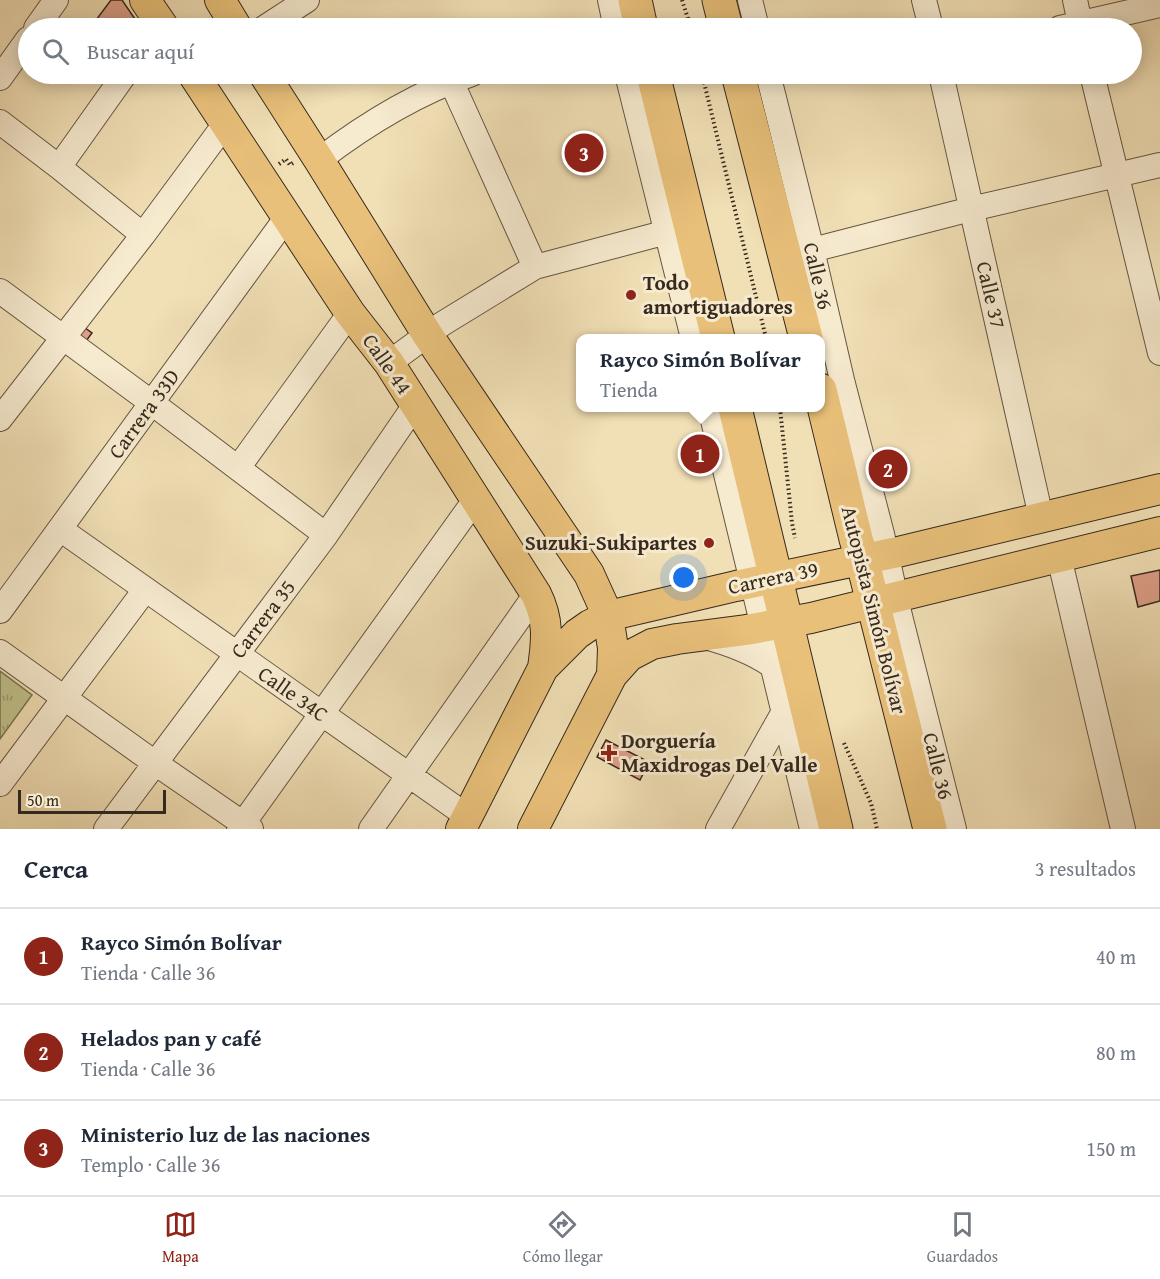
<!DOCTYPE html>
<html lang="es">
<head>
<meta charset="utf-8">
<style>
	:root { --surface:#fff; --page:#f6f6f7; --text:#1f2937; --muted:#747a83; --line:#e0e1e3; --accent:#8f2418 }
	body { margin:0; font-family:"Gentium Book Plus",serif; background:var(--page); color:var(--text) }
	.scale { position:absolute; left:18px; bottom:15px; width:148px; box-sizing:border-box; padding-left:6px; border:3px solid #36291d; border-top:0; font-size:16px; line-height:21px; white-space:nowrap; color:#36291d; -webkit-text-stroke:4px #f6eacf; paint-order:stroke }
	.you { position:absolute; left:684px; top:578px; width:21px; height:21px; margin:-15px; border:4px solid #fff; border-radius:50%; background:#1a73e8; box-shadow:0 0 0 9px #1a73e833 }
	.badge { display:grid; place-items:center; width:39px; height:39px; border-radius:50%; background:var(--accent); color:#fff; font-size:20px; font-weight:700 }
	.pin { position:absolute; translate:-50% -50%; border:3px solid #fff; box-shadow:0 2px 6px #0006 }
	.popup { position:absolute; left:576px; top:334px; width:249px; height:78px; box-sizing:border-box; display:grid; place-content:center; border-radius:12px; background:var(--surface); filter:drop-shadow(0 2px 4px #0005); font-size:20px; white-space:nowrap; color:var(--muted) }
	.popup b { font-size:22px; color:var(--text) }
	.popup::after { content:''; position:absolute; left:50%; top:100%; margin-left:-12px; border:12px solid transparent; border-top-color:var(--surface) }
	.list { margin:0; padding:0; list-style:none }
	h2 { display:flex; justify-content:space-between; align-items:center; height:78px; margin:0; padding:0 24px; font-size:26px }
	h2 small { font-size:20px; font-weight:400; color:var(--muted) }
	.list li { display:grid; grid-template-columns:39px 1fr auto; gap:18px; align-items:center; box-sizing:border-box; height:96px; padding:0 24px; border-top:2px solid var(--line) }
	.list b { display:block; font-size:22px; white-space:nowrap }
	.list p { margin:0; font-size:20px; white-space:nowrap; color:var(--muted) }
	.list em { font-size:20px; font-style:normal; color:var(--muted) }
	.icon { flex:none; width:33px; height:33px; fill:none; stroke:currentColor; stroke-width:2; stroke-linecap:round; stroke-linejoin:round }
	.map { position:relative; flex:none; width:1160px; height:829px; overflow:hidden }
	.search { position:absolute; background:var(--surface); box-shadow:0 3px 15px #0003; left:18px; right:18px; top:18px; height:66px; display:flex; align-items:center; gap:15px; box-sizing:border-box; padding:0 21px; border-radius:33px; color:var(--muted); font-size:22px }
	.sheet { height:366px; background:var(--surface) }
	nav { display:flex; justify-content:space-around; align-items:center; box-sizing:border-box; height:84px; border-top:2px solid var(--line); background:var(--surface); font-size:16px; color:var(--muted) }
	nav a { display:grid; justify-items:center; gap:3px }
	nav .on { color:var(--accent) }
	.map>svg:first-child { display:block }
</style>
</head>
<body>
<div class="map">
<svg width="1160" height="829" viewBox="0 0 1160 829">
	<defs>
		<pattern id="park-tufts" width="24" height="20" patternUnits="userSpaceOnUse" patternTransform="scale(1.5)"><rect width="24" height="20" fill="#c0c08a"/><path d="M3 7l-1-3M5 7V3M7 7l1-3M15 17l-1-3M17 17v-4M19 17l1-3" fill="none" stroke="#9d9c70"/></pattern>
	</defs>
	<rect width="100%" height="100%" fill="#f1dfb5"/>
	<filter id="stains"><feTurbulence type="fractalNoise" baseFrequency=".00333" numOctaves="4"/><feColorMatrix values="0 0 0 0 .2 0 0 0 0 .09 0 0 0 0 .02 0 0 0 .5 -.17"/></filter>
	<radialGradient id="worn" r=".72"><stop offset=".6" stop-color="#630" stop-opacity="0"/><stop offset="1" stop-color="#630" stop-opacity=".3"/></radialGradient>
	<path fill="url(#park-tufts)" stroke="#7b7454" stroke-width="1.5" d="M0 671 32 695 0 739Z"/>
	<path fill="#de9f89" stroke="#36291d" stroke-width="1.5" d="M111 0H122L137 22 132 28H108L96 20Z
		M81 325 92 333 81 348 70 340Z
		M1160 570V601L1138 607 1131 576Z
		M606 740 649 762 640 780 597 757Z"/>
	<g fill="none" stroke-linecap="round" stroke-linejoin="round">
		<g stroke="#655643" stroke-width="26">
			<path id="minor" d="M610 0 616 28
				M750 0 757 28
				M924 0 931 28
				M1075 0 1081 28
				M36 28 56 0
				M264 28 307 0
				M1060 28 1160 5
				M627 74 693 338
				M768 74 812 250 842 380 882 534 900 616 954 829
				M941 74 1041 517
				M1092 74 1160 353
				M0 78 28 39
				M451 81 535 267
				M0 122 59 167 143 235
				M319 160C366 124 417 93 472 74
				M59 167 125 74
				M812 250 971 209 1160 165
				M0 291 152 403 326 535
				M389 363 442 324 535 267 667 232
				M710 408 812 829
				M0 419 143 235 225 124
				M238 468 350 313
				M60 529 467 816
				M1059 557 1123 829
				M0 611 287 217
				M705 637C731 644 758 654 779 671
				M0 652 155 763 251 829
				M0 784 145 590
				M106 829 326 535 415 405
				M239 829 475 500
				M371 829 536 594
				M718 829 783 713"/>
		</g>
		<g stroke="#36291d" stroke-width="32">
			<path id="major" d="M145 0 164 28
				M220 0 237 28
				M193 74 350 313 389 363 536 594C549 620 547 640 543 668
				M264 74 319 160 427 334 589 574 608 616 613 648 612 675
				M461 829 543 668 577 634 590 625 608 616 736 586 898 552 1160 489
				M533 829 612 675 629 656 652 644 677 639 746 630 811 618 1160 532"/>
		</g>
		<g stroke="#36291d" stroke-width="35">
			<path id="highway" d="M635 0 641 28
				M719 0 726 28
				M653 74 718 338
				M738 74 806 338
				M820 390 856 539 862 559 930 829
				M735 408 836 829"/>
		</g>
		<path stroke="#36291d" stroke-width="4" stroke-dasharray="1.5 3" stroke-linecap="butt" d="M682 0 691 28
			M702 74 766 338
			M279 164 286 159 290 165 293 163
			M780 408 792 523 795 538
			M844 743 871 803 877 829"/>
		<use href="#minor" stroke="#f6eacf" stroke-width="24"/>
		<use href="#major" stroke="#e8c07a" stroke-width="30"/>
		<use href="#highway" stroke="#e8c07a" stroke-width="33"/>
	</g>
	<g fill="#8f2418" stroke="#f6eacf" stroke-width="2">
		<circle cx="631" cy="295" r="6"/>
		<circle cx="709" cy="543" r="6"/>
		<path d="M606 744h6v6h6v6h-6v6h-6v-6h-6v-6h6z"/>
	</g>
	<g text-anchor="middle" stroke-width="6" stroke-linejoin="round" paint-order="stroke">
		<g font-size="21" fill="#36291d" stroke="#f6eacf">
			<text transform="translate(818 276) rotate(77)" y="7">Calle 36</text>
			<text transform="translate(991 295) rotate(77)" y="7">Calle 37</text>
			<text transform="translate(387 364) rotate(55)" y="7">Calle 44</text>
			<text transform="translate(144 414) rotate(-54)" y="7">Carrera 33D</text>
			<text transform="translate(773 578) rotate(-12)" y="7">Carrera 39</text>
			<text transform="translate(874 610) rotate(76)" y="7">Autopista Simón Bolívar</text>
			<text transform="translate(263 619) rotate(-53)" y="7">Carrera 35</text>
			<text transform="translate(293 694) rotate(35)" y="7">Calle 34C</text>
			<text transform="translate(938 766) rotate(76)" y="7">Calle 36</text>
		</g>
		<g font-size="21" font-weight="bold" fill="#36291d" stroke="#f6eacf" text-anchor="start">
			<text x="643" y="290">Todo<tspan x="643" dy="24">amortiguadores</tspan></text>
			<text x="697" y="550" text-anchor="end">Suzuki-Sukipartes</text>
			<text x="621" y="748">Dorguería<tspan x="621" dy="24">Maxidrogas Del Valle</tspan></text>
		</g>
	</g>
	<rect width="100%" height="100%" filter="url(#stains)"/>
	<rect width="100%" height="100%" fill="url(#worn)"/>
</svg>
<div class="scale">50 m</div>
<div class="you"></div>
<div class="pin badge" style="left:700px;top:454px">1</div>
<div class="popup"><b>Rayco Simón Bolívar</b>Tienda</div>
<div class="pin badge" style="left:888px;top:469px">2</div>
<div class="pin badge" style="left:584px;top:153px">3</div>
<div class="search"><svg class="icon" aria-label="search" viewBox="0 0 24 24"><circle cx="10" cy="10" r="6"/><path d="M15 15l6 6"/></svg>Buscar aquí</div>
</div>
<section class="sheet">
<h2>Cerca<small>3 resultados</small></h2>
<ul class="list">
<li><span class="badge">1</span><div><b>Rayco Simón Bolívar</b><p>Tienda · Calle 36</p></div><em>40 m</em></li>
<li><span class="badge">2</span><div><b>Helados pan y café</b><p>Tienda · Calle 36</p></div><em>80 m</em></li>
<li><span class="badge">3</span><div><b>Ministerio luz de las naciones</b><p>Templo · Calle 36</p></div><em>150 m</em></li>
</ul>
</section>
<nav>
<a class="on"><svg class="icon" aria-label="map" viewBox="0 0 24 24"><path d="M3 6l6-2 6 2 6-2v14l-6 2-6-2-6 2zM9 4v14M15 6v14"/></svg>Mapa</a>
<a><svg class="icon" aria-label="directions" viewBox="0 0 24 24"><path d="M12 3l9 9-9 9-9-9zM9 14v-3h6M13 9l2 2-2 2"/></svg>Cómo llegar</a>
<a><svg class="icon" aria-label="saved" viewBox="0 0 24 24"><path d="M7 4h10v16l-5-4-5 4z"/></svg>Guardados</a>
</nav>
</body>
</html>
